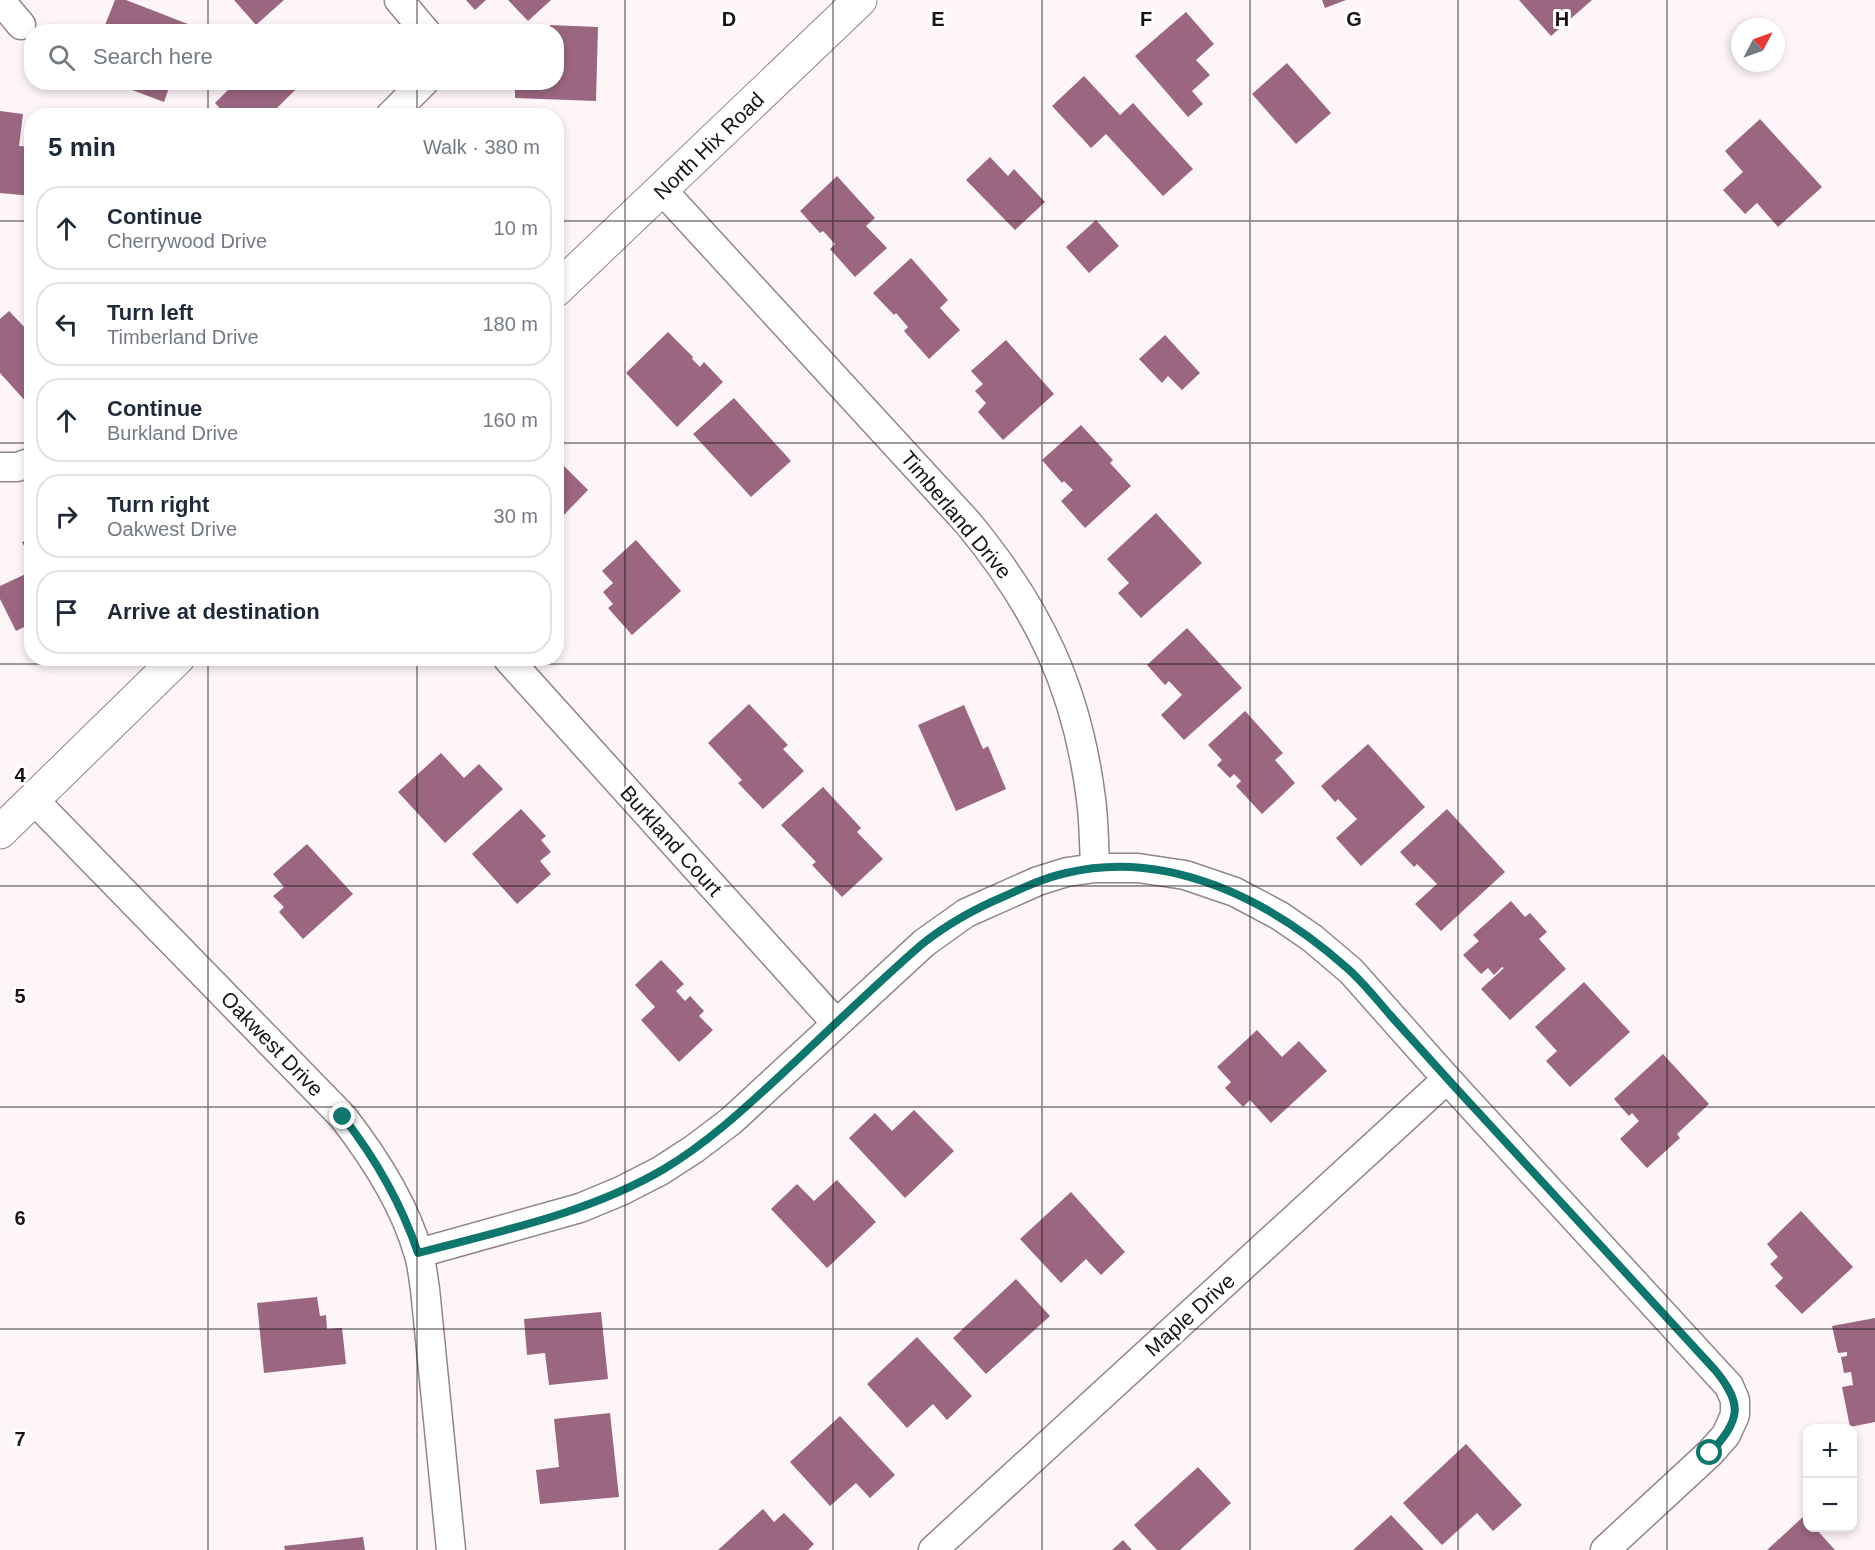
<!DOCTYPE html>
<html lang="en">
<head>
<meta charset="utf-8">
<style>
	:root { --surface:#fff; --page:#f2f2f3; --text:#1f2937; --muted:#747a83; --line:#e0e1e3 }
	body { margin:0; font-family:Helvetica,sans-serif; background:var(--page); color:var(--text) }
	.controls { position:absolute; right:18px; bottom:18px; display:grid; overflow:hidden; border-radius:12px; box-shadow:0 3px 9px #0003 }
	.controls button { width:54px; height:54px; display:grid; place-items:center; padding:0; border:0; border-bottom:2px solid var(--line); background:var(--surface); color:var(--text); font:30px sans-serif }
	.compass { position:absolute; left:1731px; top:18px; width:54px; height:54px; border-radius:50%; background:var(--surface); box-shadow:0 3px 9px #0003; rotate:49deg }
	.stop { position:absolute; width:18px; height:18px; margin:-14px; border:4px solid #0f766e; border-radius:50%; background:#fff }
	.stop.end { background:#0f766e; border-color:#fff; box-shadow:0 2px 6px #0008 }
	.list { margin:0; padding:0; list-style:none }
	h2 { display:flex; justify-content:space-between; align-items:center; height:78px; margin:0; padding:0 24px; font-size:26px }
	h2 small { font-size:20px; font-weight:400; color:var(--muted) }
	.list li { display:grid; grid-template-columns:39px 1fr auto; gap:18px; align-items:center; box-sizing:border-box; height:84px; margin:0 12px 12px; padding:0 12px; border:2px solid var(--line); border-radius:24px }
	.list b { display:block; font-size:22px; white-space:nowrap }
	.list p { margin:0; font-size:20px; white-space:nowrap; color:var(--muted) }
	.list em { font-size:20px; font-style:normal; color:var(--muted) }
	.icon { flex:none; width:33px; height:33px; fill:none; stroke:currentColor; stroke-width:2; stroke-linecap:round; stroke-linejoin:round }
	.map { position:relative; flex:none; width:1875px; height:1550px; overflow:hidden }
	.search { position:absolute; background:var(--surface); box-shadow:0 3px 9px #0003; left:24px; top:24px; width:540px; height:66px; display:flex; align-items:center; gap:15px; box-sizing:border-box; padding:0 21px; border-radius:24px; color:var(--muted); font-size:22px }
	.panel { position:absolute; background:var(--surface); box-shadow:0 3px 9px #0003; left:24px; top:108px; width:540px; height:558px; border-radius:24px }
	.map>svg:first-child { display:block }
</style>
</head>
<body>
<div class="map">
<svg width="1875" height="1550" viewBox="0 0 1875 1550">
	<rect width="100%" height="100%" fill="#fef5f9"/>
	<path fill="#9b6680" d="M115 0H126L193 26 191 32H108L103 30Z
		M234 0H284L256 25Z
		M466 0H486L475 10Z
		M508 0H551L528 21Z
		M1322 0H1346L1325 8Z
		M1519 0H1592L1551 36Z
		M1186 12 1214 44 1196 60 1210 75 1192 91 1203 104 1188 117 1135 56Z
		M550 25 598 27 596 101 515 98V82H556V32H550Z
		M1287 63 1331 113 1296 144 1252 94Z
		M1084 76 1120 115 1133 103 1193 169 1163 196 1106 134 1091 148 1052 106Z
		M120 82H171L164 102 119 85Z
		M236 82H303L274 111 278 116H227L215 103Z
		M0 111 23 114 19 146 32 147V196L0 193Z
		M1760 119 1822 187 1778 227 1757 203 1745 214 1723 190 1743 172 1725 151Z
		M990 157 1008 176 1014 169 1045 202 1015 230 966 180Z
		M837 176 875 218 866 226 887 248 855 277 830 249 835 244 823 231 820 233 800 211Z
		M1096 220 1119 246 1089 273 1066 247Z
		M911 258 948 300 940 308 960 330 929 359 904 331 908 327 896 313 894 315 873 293Z
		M9 311 32 335V400L28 404 0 373V319Z
		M668 332 693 357 692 359 700 367 704 362 723 382 677 427 626 373Z
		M1165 335 1200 373 1182 390 1168 376 1162 383 1139 359Z
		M1006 340 1054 394 1003 440 978 412 986 403 975 391 983 384 971 371Z
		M734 398 791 461 751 497 693 434Z
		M1081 425 1113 460 1110 463 1131 486 1085 528 1061 501 1073 490 1064 481 1062 483 1042 460Z
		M556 458 588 490 559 520 556 518Z
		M1156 513 1202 563 1141 618 1118 593 1129 583 1107 559Z
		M32 538V561L22 542Z
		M636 540 681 591 632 635 608 608 613 604 603 592 613 583 602 571Z
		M32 571V623L16 631 0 599V586Z
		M1187 628 1242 688 1184 740 1161 715 1182 695 1169 681 1165 685 1147 665Z
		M749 704 788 745 783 749 804 771 763 809 738 783 742 780 708 743Z
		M964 705 983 749 988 746 1006 789 956 811 918 725Z
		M1245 711 1283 753 1275 760 1295 783 1262 814 1236 786 1241 781 1234 774 1230 778 1217 765 1222 760 1208 745Z
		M1368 744 1425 807 1361 866 1336 838 1357 819 1338 799 1335 802 1321 786Z
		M441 753 464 778 479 764 503 789 445 843 398 792Z
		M823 787 861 828 857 832 883 859 842 897 812 865 816 862 781 825Z
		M521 809 546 836 541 840 551 852 540 861 551 874 517 904 472 854Z
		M1447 809 1505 872 1441 931 1415 904 1437 884 1417 864 1414 867 1400 852Z
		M307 844 353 894 303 939 279 912 284 907 273 896 284 887 273 874Z
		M1511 901 1525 917 1530 913 1547 932 1539 939 1566 969 1510 1020 1481 989 1504 968 1502 967 1494 975 1488 968 1481 974 1463 955 1479 941 1473 935Z
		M661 960 684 984 676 991 685 1001 690 996 704 1011 699 1016 713 1030 679 1062 641 1020 655 1007 635 985Z
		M1584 982 1630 1032 1570 1087 1546 1061 1557 1051 1535 1027Z
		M1257 1030 1282 1057 1299 1041 1327 1071 1271 1123 1250 1100 1243 1107 1225 1088 1231 1082 1217 1067Z
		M1663 1054 1709 1104 1677 1134 1680 1138 1647 1168 1620 1139 1639 1121 1632 1113 1629 1116 1614 1099Z
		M914 1110 954 1151 905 1198 849 1138 875 1113 892 1131Z
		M837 1180 876 1222 827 1268 771 1209 797 1184 814 1201Z
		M1071 1192 1125 1252 1101 1275 1086 1259 1061 1283 1020 1239Z
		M1801 1211 1853 1267 1802 1314 1775 1286 1783 1278 1770 1264 1778 1257 1767 1244Z
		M1016 1279 1050 1316 986 1374 953 1338Z
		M317 1297 320 1316 326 1315 327 1329 342 1328 346 1364 264 1373 257 1303Z
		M601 1312 608 1379 549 1385 545 1353 527 1355 524 1319Z
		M1875 1318V1422L1850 1427 1842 1387 1853 1385 1851 1372 1844 1373 1841 1357 1847 1356V1352L1838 1353 1832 1326Z
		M917 1337 972 1396 947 1420 933 1404 907 1428 867 1384Z
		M610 1413 619 1497 540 1504 536 1470 559 1467 554 1419Z
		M840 1416 895 1475 870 1498 856 1483 830 1506 790 1462Z
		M1466 1444 1522 1505 1493 1531 1477 1513 1442 1545 1403 1503Z
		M1198 1467 1231 1503 1180 1550H1157L1134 1525Z
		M763 1509 774 1522 784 1513 814 1544 808 1550H718Z
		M1391 1515 1424 1550H1353Z
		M1804 1516 1808 1519V1528H1815L1835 1550H1767Z
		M363 1537 365 1550H285L284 1546Z
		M1123 1540 1132 1550H1112Z"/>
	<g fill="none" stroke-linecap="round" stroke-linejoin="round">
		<g stroke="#93858b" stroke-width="31">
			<path id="minor" d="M0 0 21 25
				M399 0 426 32
				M390 116 424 82
				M663 191 968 523C1039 609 1077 688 1091 799 1094 822 1094 845 1095 868
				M0 467H17L32 462
				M507 658 836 1023
				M33 799 343 1117C374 1157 404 1203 418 1252 422 1263 423 1277 425 1289L451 1550
				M419 1253 580 1208 621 1191 660 1171 694 1149 731 1121 924 943 966 913 1038 881 1067 872 1095 868H1138L1185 875 1235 892 1280 916 1312 938 1351 971 1447 1079 1729 1386 1735 1400V1415L1726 1435 1710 1453 1605 1550
				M933 1550 1447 1079"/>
		</g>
		<g stroke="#93858b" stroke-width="35">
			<path id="tertiary" d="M556 290 860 0
				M0 832 178 658"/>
		</g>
		<use href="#minor" stroke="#fff" stroke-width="28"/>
		<use href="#tertiary" stroke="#fff" stroke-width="33"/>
	</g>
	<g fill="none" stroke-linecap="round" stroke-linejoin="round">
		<path stroke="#0f766e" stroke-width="8" d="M343 1117C376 1159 401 1203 418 1253 501 1231 589 1213 664 1169 709 1142 746 1107 784 1072 829 1030 874 986 921 945 947 924 974 909 1005 896 1025 887 1044 878 1066 873 1169 848 1272 901 1347 968 1363 982 1377 1000 1391 1016 1420 1048 1449 1081 1478 1112 1557 1198 1636 1284 1715 1370 1744 1405 1740 1420 1710 1453"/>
	</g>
	<path fill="none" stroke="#191416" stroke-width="1.5" stroke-opacity="0.55" d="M208 0V32M417 0V32M625 0V1550M833 0V1550M1042 0V1550M1250 0V1550M1458 0V1550M1667 0V1550M208 82V116M417 82V116M0 221H32M556 221H1875M0 443H32M556 443H1875M208 658V1550M417 658V1550M0 664H1875M0 886H1875M0 1107H1875M0 1329H1875"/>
	<g text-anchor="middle" stroke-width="6" stroke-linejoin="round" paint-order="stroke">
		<g font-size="21" fill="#191416" stroke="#fff">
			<text transform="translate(709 146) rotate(-44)" y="7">North Hix Road</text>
			<text transform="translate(956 515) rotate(50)" y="7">Timberland Drive</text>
			<text transform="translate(671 841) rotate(48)" y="7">Burkland Court</text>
			<text transform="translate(272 1044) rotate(46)" y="7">Oakwest Drive</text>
			<text transform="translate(1190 1315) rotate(-42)" y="7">Maple Drive</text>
		</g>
	</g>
	<g font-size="20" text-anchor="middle" font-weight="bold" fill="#191416" stroke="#fff" stroke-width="6" stroke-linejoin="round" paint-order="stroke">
		<text x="729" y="26">D</text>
		<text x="938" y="26">E</text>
		<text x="1146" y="26">F</text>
		<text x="1354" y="26">G</text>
		<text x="1562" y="26">H</text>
		<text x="20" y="782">4</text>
		<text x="20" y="1003">5</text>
		<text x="20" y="1225">6</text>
		<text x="20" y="1446">7</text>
	</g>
</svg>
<div class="controls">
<button>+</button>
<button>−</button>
</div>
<svg class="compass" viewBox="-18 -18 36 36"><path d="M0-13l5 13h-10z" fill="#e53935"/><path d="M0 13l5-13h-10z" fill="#747a83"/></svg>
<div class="stop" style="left:1710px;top:1453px"></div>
<div class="stop end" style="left:343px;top:1117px"></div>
<div class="search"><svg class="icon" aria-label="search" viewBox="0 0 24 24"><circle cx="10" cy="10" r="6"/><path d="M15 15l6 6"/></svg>Search here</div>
<section class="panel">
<h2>5 min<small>Walk · 380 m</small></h2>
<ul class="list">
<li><svg class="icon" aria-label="ahead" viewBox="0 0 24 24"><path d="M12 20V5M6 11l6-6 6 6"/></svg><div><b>Continue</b><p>Cherrywood Drive</p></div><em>10 m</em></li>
<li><svg class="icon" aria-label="left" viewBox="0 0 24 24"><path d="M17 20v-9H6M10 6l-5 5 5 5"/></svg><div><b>Turn left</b><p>Timberland Drive</p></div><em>180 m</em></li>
<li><svg class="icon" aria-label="ahead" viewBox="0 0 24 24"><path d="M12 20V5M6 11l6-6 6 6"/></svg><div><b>Continue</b><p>Burkland Drive</p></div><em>160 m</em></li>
<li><svg class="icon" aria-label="right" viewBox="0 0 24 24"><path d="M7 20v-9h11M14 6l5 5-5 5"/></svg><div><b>Turn right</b><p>Oakwest Drive</p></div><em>30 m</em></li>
<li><svg class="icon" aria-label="arrive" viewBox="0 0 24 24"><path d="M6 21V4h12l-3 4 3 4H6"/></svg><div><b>Arrive at destination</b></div></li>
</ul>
</section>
</div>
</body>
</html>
